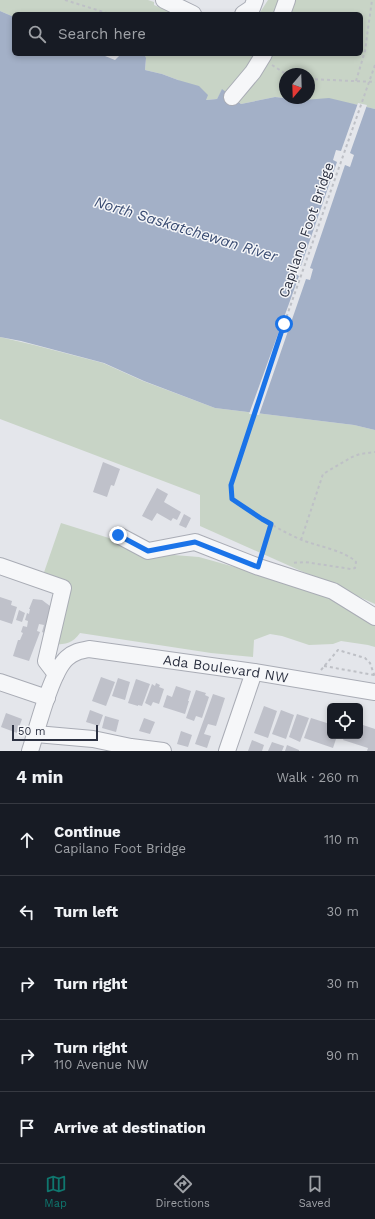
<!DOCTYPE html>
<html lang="en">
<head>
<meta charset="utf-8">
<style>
	:root { --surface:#171b24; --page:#242831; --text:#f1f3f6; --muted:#9ea1a6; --line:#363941; --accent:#0f766e }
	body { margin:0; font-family:"Work Sans",sans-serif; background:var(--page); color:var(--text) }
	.controls { position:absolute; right:12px; bottom:12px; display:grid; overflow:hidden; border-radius:6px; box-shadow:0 2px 6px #0003 }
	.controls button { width:36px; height:36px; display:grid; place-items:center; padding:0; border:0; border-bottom:1px solid var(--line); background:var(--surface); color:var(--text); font:20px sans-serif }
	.compass { position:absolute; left:279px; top:68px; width:36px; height:36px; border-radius:50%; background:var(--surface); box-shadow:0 2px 6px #0003; rotate:199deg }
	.scale { position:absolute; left:12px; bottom:10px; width:86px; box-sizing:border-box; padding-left:4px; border:2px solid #2d3242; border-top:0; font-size:11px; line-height:14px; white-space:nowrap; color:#2d3242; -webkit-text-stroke:3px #f4f5f8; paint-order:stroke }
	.stop { position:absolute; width:12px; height:12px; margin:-9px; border:3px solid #1a73e8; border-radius:50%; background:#fff }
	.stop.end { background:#1a73e8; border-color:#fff; box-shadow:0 1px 4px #0008 }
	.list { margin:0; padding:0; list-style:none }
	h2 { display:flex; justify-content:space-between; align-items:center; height:52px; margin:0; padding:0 16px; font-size:17px }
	h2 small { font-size:13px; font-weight:400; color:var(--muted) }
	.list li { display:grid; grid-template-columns:26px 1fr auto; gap:12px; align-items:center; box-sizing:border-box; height:72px; padding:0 16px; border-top:1px solid var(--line) }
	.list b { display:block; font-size:15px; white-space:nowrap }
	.list p { margin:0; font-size:13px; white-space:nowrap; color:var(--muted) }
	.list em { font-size:13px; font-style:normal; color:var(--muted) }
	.icon { flex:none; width:22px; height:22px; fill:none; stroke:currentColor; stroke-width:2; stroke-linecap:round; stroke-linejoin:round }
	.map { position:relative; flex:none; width:375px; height:751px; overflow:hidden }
	.search { position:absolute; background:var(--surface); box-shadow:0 2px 6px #0003; left:12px; right:12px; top:12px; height:44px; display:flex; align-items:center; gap:10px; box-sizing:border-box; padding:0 14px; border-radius:6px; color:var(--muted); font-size:15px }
	.sheet { height:412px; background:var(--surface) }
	nav { display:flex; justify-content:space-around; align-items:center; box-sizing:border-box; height:56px; border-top:1px solid var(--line); background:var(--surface); font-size:11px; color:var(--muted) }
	nav a { display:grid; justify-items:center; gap:2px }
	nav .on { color:var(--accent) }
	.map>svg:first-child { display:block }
</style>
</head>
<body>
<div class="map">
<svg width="375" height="751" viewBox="0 0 375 751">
	<rect width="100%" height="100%" fill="#e4e6eb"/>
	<path fill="#c8d4c6" d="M0 0H148L154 2V5L175 14H14V17L0 11Z
		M268 0H375V109L353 104 287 98H309V74H285V98L275 97 241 104 222 90 217 99 205 100 178 80 162 74 145 70 146 59 144 54H361V14H259Z
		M0 337 34 345 103 363 143 381 215 408 354 425 375 430V604L200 526V495L0 419Z
		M61 523 109 538 137 555H174L199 557 270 577 325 595 375 622V647L368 645 341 641 333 644 309 645 282 636 270 634 254 640 253 657 211 653 80 633C73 643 66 644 54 645L60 614 70 591 41 581Z"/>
	<path fill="#a3b0c7" d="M0 11 14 17V54H100L115 60 121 54H144L146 58 145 70 162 74 178 80 199 86 208 95 206 100 217 99 222 89 241 104 275 97 304 100 329 98 375 109V430L354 425 215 408 144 381 104 363 21 341 0 337Z"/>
	<path fill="#e4e6eb" d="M358 103 367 105 350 153 354 155 350 167 345 165 310 268 313 269 310 280 306 279 259 415 249 414 299 276 294 273 297 264 301 266 337 162 333 160 336 150 341 151Z"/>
	<path fill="#bfc1ca" d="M103 462 120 469 114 486 111 485 107 497 93 492Z
		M157 488 168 494 164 502 181 512 177 520 173 518 171 521 157 513 152 521 142 516Z
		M184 514 191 518 186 528 179 525Z
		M0 597 12 601 11 605 17 607 12 624 0 620Z
		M33 599 42 600 54 609 49 635 42 632 44 625 39 624 37 631 40 632 29 661 13 656 18 640H20L23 633 21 632 23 626 27 627 28 621 25 620 27 613 29 614 30 609H29Z
		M19 610 25 613 22 622 16 620Z
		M101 677 115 682 106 706 92 701Z
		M118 678 130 682 125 700 112 696Z
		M136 679 150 684 142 706 138 705V706L128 703Z
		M156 683 160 685 159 687 164 689 159 704 153 702 151 706 145 703 152 684 155 686Z
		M176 686 191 691 188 701H189L185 714 163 707 167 695 172 697Z
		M196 690 206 693 205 695 209 697 202 718 196 716 194 721 186 718Z
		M213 694 225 698 216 726 208 724 204 734 211 736 207 748 195 744Z
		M264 706 277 711 268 738 254 733Z
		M90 710 103 715 99 726 86 722Z
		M281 710 294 715 286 739 272 734Z
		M6 713 22 719 17 733 1 727Z
		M297 714 309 718 300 742 289 737Z
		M105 716 119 720 116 732 102 728Z
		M144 718 155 722 150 734 139 731Z
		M311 718 330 724V736H337L333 748 304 738Z
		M360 724 375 729V751H367L368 748 343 740 345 736H360Z
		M181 731 192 735 188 747 177 744Z
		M252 740 264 745 262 751H248Z
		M272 742 284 746 282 751H268Z
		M287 745 299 750V751H285Z"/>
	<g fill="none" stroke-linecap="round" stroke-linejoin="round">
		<g stroke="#a9acb5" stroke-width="18">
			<g id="minor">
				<path d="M164 0 193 14"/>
				<path d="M243 14 252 8 255 0"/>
				<path d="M282 14 287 0"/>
				<path d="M232 97 253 72 264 54"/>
				<path d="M118 535 148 551 195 542 259 567 333 591 375 617"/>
				<path d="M0 566 63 588 46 661 56 674"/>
				<path d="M0 682 47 698"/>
				<path d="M36 734 93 739 131 747 163 751"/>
				<path id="s1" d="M30 751C37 730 51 672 67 658 74 652 79 651 89 649L254 672 375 692"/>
				<path d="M227 751 254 672"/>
			</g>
		</g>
		<path stroke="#bec0c6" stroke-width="2" stroke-dasharray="3 3" stroke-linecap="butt" d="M65 0 110 14
			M272 65 286 74
			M309 79 375 82
			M356 81 365 51 372 0
			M231 494 232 499 234 501C256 515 278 530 302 540 317 546 346 551 356 562L355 568 351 569 305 562 292 563
			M301 540 323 474 352 457 360 454 375 452
			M262 555 271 524
			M324 666 374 675
			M321 670 338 650 365 658 370 663 375 677"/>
		<use href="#minor" stroke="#f6f7f9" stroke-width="16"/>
		<path stroke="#bec0c6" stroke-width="2" stroke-dasharray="3 3" stroke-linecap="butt" d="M231 494V485L284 324 375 65"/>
	</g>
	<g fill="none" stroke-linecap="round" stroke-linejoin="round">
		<path stroke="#1a73e8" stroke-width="5" d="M118 535 148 551 195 542 258 567 271 524 262 519 232 499 231 485 284 324"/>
	</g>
	<g text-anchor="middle" stroke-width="3" stroke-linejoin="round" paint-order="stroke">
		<g font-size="14" fill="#2d3242" stroke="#f4f5f8">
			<text transform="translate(306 230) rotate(-71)" y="5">Capilano Foot Bridge</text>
			<text dy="5" stroke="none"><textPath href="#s1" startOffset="263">Ada Boulevard NW</textPath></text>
		</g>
		<g font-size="15" font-style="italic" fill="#3a4c72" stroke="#f4f5f8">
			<text transform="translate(186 229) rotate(17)" y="5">North Saskatchewan River</text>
		</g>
	</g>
</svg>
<div class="controls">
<button><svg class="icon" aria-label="locate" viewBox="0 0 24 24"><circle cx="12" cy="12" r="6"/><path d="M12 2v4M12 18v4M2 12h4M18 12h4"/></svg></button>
</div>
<svg class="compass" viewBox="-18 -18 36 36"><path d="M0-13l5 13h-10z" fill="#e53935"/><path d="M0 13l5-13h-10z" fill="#9ea1a6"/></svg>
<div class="scale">50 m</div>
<div class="stop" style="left:284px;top:324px"></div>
<div class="stop end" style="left:118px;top:535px"></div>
<div class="search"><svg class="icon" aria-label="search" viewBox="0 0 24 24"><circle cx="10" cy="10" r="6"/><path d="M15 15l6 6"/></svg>Search here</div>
</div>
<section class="sheet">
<h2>4 min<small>Walk · 260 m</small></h2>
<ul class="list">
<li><svg class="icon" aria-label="ahead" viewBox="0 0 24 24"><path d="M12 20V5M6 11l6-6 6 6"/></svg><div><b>Continue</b><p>Capilano Foot Bridge</p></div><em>110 m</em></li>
<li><svg class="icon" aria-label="left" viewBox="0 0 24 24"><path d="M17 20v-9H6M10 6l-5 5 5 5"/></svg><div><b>Turn left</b></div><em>30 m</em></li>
<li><svg class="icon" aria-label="right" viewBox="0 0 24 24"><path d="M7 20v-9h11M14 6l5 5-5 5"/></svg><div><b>Turn right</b></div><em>30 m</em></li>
<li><svg class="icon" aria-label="right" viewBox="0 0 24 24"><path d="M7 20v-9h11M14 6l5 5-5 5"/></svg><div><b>Turn right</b><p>110 Avenue NW</p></div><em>90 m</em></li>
<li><svg class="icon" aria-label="arrive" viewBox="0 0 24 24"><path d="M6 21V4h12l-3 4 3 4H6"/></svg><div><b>Arrive at destination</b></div></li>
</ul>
</section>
<nav>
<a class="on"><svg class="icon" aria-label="map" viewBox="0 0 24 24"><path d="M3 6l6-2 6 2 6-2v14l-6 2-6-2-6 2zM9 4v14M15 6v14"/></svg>Map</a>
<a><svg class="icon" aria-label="directions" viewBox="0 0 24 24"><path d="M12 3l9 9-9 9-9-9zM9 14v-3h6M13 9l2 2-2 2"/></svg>Directions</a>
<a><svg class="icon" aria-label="saved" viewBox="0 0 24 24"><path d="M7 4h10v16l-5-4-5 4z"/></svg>Saved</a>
</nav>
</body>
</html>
